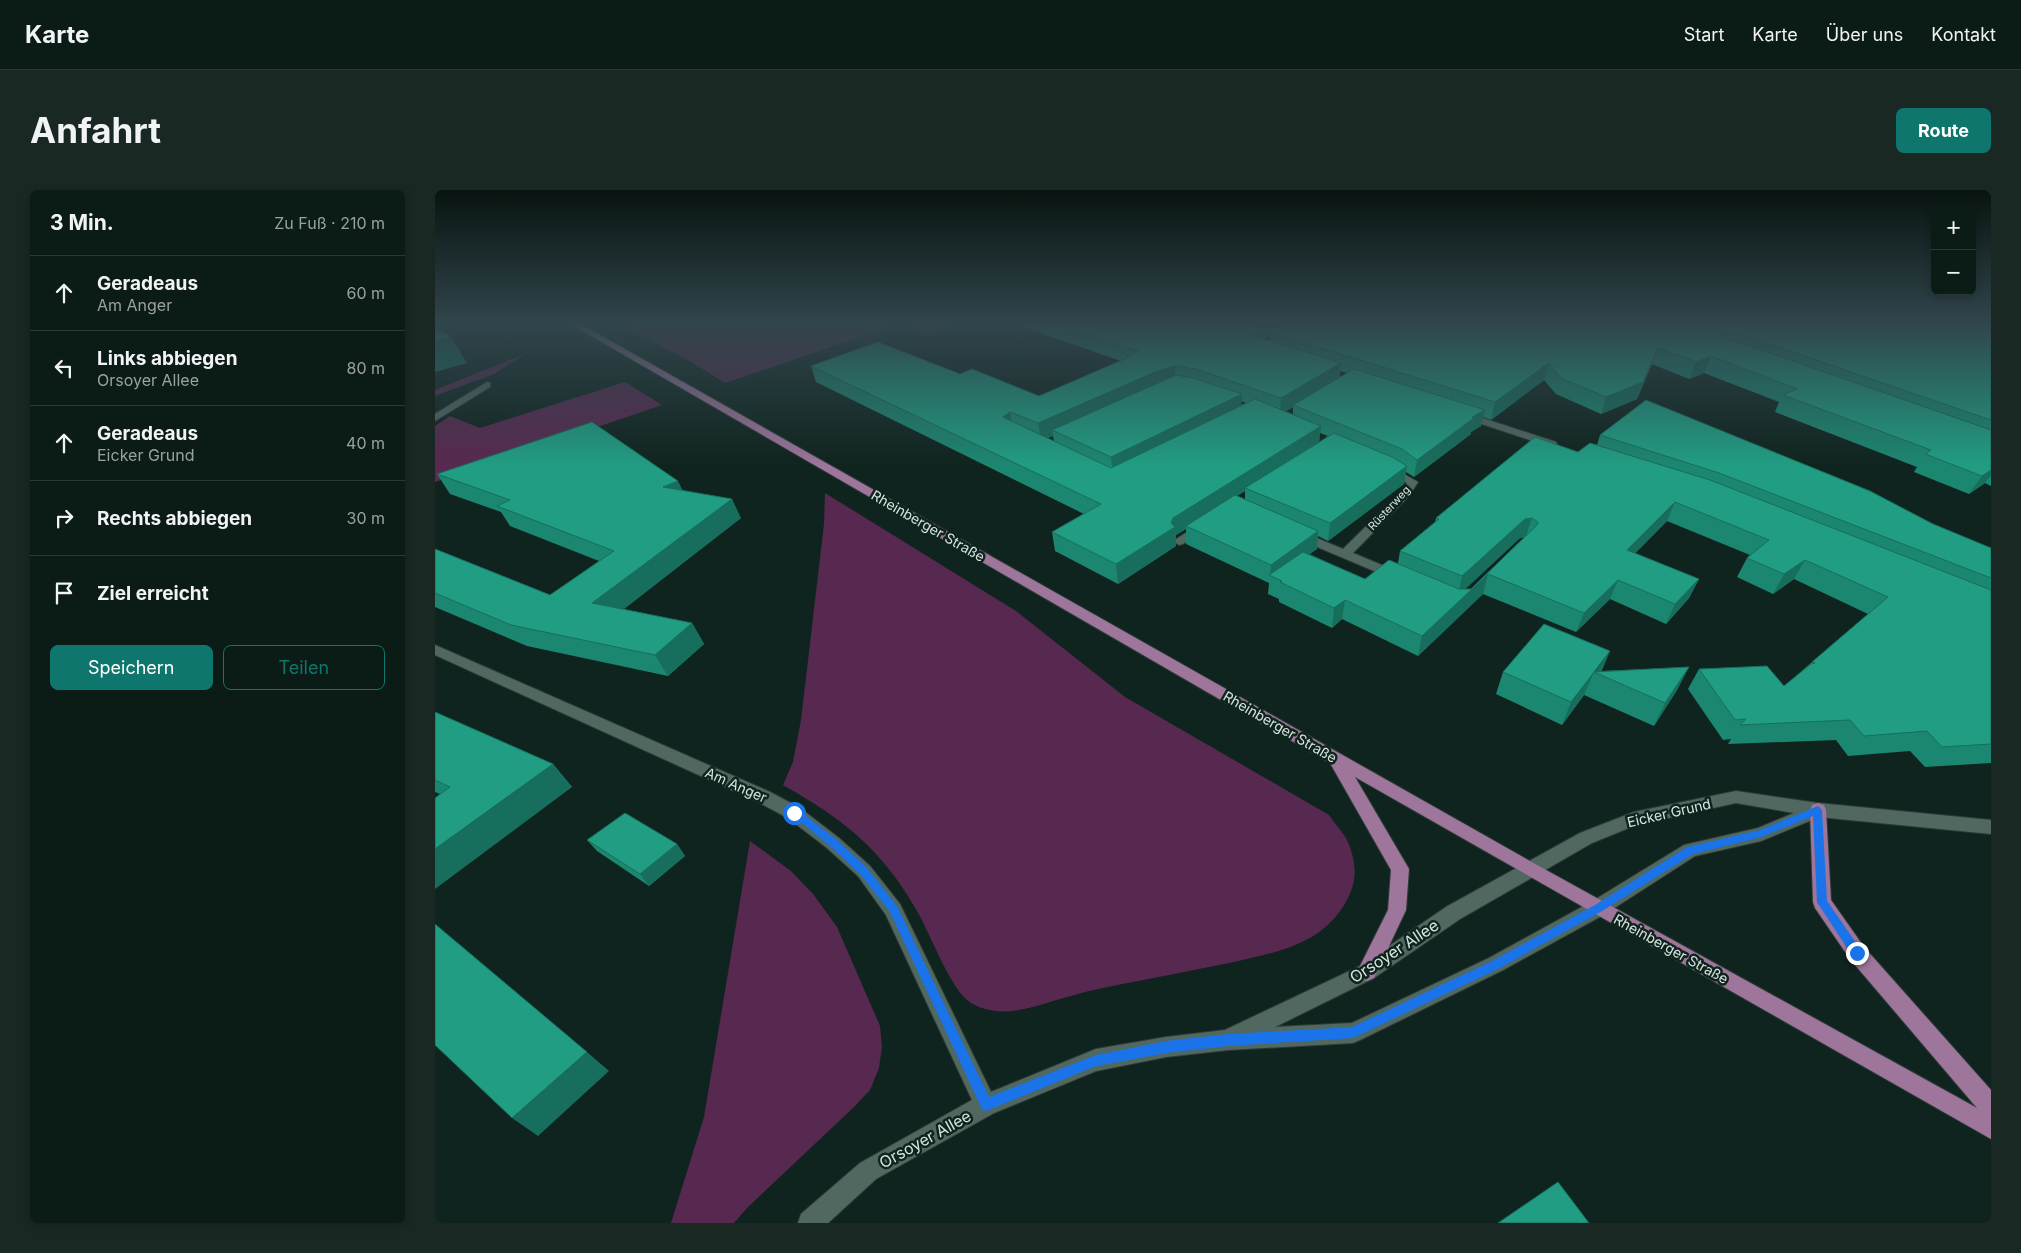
<!DOCTYPE html>
<html lang="de">
<head>
<meta charset="utf-8">
<style>
	:root { --surface:#0b1b16; --page:#192823; --text:#f1f3f6; --muted:#9aa1a1; --line:#2b3935; --accent:#0f766e }
	body { margin:0; font-family:Inter,sans-serif; background:var(--page); color:var(--text) }
	.controls { position:absolute; right:15px; top:15px; display:grid; overflow:hidden; border-radius:8px; box-shadow:0 2px 8px #0003 }
	.controls button { width:45px; height:45px; display:grid; place-items:center; padding:0; border:0; border-bottom:1px solid var(--line); background:var(--surface); color:var(--text); font:25px sans-serif }
	.stop { position:absolute; width:15px; height:15px; margin:-11px; border:4px solid #1a73e8; border-radius:50%; background:#fff }
	.stop.end { background:#1a73e8; border-color:#fff; box-shadow:0 1px 5px #0008 }
	.list { margin:0; padding:0; list-style:none }
	h2 { display:flex; justify-content:space-between; align-items:center; height:65px; margin:0; padding:0 20px; font-size:21px }
	h2 small { font-size:16px; font-weight:400; color:var(--muted) }
	.list li { display:grid; grid-template-columns:32px 1fr auto; gap:15px; align-items:center; box-sizing:border-box; height:75px; padding:0 20px; border-top:1px solid var(--line) }
	.list b { display:block; font-size:19px; white-space:nowrap }
	.list p { margin:0; font-size:16px; white-space:nowrap; color:var(--muted) }
	.list em { font-size:16px; font-style:normal; color:var(--muted) }
	.actions { display:flex; gap:10px; padding:15px 20px }
	.actions a { flex:1; padding:11px 0; border:1px solid var(--accent); border-radius:8px; text-align:center; font-size:18px; color:var(--accent) }
	.actions .main { background:var(--accent); color:#fff }
	.icon { flex:none; width:28px; height:28px; fill:none; stroke:currentColor; stroke-width:2; stroke-linecap:round; stroke-linejoin:round }
	.map { position:relative; flex:none; width:1556px; height:1033px; overflow:hidden; border-radius:8px }
	header { display:flex; align-items:center; gap:30px; box-sizing:border-box; height:70px; padding:0 25px; background:var(--surface); border-bottom:1px solid var(--line) }
	header strong { font-size:24px }
	nav { display:flex; gap:28px; margin-inline-start:auto; font-size:18px }
	.intro { display:flex; align-items:center; justify-content:space-between; box-sizing:border-box; height:120px; padding:0 30px }
	h1 { margin:0; font-size:35px }
	.button { padding:12px 22px; border-radius:8px; background:var(--accent); color:#fff; font-size:18px; font-weight:700 }
	main { display:flex; gap:30px; padding:0 30px }
	aside { flex:1; background:var(--surface); border-radius:8px; box-shadow:0 2px 8px #0003 }
	.map>svg:first-child { display:block }
</style>
</head>
<body>
<header>
<strong>Karte</strong>
<nav><a>Start</a><a>Karte</a><a>Über uns</a><a>Kontakt</a></nav>
</header>
<div class="intro"><h1>Anfahrt</h1><a class="button">Route</a></div>
<main>
<aside>
<h2>3 Min.<small>Zu Fuß · 210 m</small></h2>
<ul class="list">
<li><svg class="icon" aria-label="ahead" viewBox="0 0 24 24"><path d="M12 20V5M6 11l6-6 6 6"/></svg><div><b>Geradeaus</b><p>Am Anger</p></div><em>60 m</em></li>
<li><svg class="icon" aria-label="left" viewBox="0 0 24 24"><path d="M17 20v-9H6M10 6l-5 5 5 5"/></svg><div><b>Links abbiegen</b><p>Orsoyer Allee</p></div><em>80 m</em></li>
<li><svg class="icon" aria-label="ahead" viewBox="0 0 24 24"><path d="M12 20V5M6 11l6-6 6 6"/></svg><div><b>Geradeaus</b><p>Eicker Grund</p></div><em>40 m</em></li>
<li><svg class="icon" aria-label="right" viewBox="0 0 24 24"><path d="M7 20v-9h11M14 6l5 5-5 5"/></svg><div><b>Rechts abbiegen</b></div><em>30 m</em></li>
<li><svg class="icon" aria-label="arrive" viewBox="0 0 24 24"><path d="M6 21V4h12l-3 4 3 4H6"/></svg><div><b>Ziel erreicht</b></div></li>
</ul>
<div class="actions"><a class="main">Speichern</a><a>Teilen</a></div>
</aside>
<div class="map">
<svg width="1556" height="1033" viewBox="0 0 1556 1033">
	<rect width="100%" height="100%" fill="#0f241e"/>
	<path fill="#582950" d="M180 132H533L497 144 463 134 290 193 253 170Z
		M92 163 59 184 0 206V200Z
		M190 192 227 215 0 292V236L15 226 45 238Z
		M390 303 581 421 690 507 894 625C899 633 906 640 911 648 919 664 923 684 916 701 909 720 893 738 875 748 851 761 825 766 799 772 766 779 732 785 698 792 677 796 656 800 636 806 603 814 569 832 536 813 516 801 495 743 482 721 447 659 408 629 348 595L358 572 366 530 389 334Z
		M315 651 356 681 378 704 402 737 445 836 447 857 444 878 435 900 419 917 312 1018 299 1033H236L269 927Z"/>
	<g fill="none" stroke-linecap="round" stroke-linejoin="round">
		<g stroke="#2f3c37" stroke-width="2">
			<path id="minor" d="M52 192 55 193V197L0 231V224Z
				M1029 222 1121 252 1122 254 1121 256H1113L1026 227V223Z
				M953 275 983 292 974 306 918 363 966 383 968 386 966 389H958L861 348 859 345 861 342 865 341 908 359 966 302 972 293 949 280 948 278Z
				M768 332 774 336 772 338 748 354 744 355 738 351Z
				M0 455 335 602 365 618 404 648 435 676 465 714 556 902 661 859 731 847 790 840 925 776 1011 717 1145 643 1199 622 1301 601 1383 613 1556 630V644L1384 627 1326 651 1260 666 1170 724 1068 780 925 850 918 853 793 860 731 867 661 881 559 923 441 989 393 1033H363L366 1024 425 973 537 910 451 725 423 686 392 658 353 628 323 612 0 465ZM1301 613 1359 623 1323 638 1249 655 1156 712 1054 768 917 833 840 837 939 788 1025 729 1157 653 1201 635Z"/>
		</g>
		<g stroke="#2f3c37" stroke-width="2">
			<path id="major" d="M132 132H142L1102 675 1542 918 1415 769 1380 718 1378 712 1375 620 1377 615 1383 613 1389 615 1391 620 1396 710 1429 757 1556 900V949L920 587 974 679 971 720 939 788 932 791 925 788 922 782 953 720 956 680 895 573Z"/>
		</g>
		<use href="#minor" fill="#516861" fill-rule="evenodd"/>
		<use href="#major" fill="#9e759b" fill-rule="evenodd"/>
	</g>
	<path fill="#1c8771" fill-rule="evenodd" d="M585 132H1556V296L1550 293 1534 304 1479 282 1482 277 1340 222 1344 212 1269 183 1254 189 1217 174 1202 209 1166 224 1121 204 1109 190 1056 230 1048 227 1046 236 1036 242V244L979 287 971 282 969 294 893 351 883 346 882 359 874 364 930 389 963 373 965 361 1000 332 1001 328 1143 262 1162 255 1165 245 1498 334 1556 358V573L1490 577 1475 561 1413 566 1401 550 1293 554 1296 549 1288 550 1253 499 1264 479 1349 496 1433 424 1359 389 1338 404 1302 387 1312 368 1315 365 1232 331 1200 363 1264 389 1254 408 1231 434 1175 409 1141 442 1048 404 983 466 907 429 897 438 844 412V409L833 404 834 393 751 354V339L741 345V356L683 394 620 361 617 342 649 324 381 192 376 176 525 184 604 206 686 171 585 136ZM835 146V151L829 149ZM905 181 912 183 905 187ZM806 211 811 213 806 215ZM858 217V224L850 222ZM885 243 893 246 884 252ZM618 246 619 251 612 248ZM810 301V310L802 306ZM1091 347 1036 399H1030L1085 348Z
		M2 284 248 300 306 328 188 419 257 433 269 454 233 486 92 456 0 417V359L115 405 164 371 75 336 66 322 15 304Z
		M1254 477 1242 500 1219 536 1149 505 1127 535 1061 504 1068 482 1167 481Z
		M0 522 118 574 137 597 5 604 0 602Z
		M152 650 242 654 250 666 214 696 162 661Z"/>
	<path fill="#176e5c" d="M832 132H860L835 142V146L822 153V137Z
		M16 147 32 173 0 182V151Z
		M1223 158 1202 209 1166 224 1171 207Z
		M1276 166 1269 183 1254 189 1261 172Z
		M906 173 904 190 858 215V217L845 225 846 208Z
		M1114 173 1109 190 1056 230 1060 212Z
		M740 176V192L617 240 618 246 606 251 603 233 720 182Z
		M807 204 806 221 678 285 676 267Z
		M1050 220 1046 236 1036 242V244L979 287 982 270 1037 227Z
		M575 222 578 239 568 227Z
		M886 236 884 253 810 298V301L753 337 751 336V339L741 345V356L683 394 681 374 736 333 738 328Z
		M972 276 969 294 893 351 895 333Z
		M1556 280V285L1550 293 1534 304 1547 286Z
		M243 291 253 311 228 297Z
		M297 309 306 328 170 434 157 413Z
		M1240 312 1232 331 1185 379 1192 360Z
		M1097 328 1091 346 1085 348 1023 406 1027 386 1090 329Z
		M883 341 882 359 842 388 835 385 836 375Z
		M1370 370 1359 389 1338 404 1349 384Z
		M1053 384 1048 404 983 466 987 446Z
		M1264 389 1254 408 1231 434 1240 414Z
		M1183 390 1175 409 1141 442 1149 423Z
		M910 410 907 429 897 438 899 418Z
		M257 433 269 454 233 486 220 465Z
		M1175 461 1166 483H1159Z
		M1254 477 1242 500 1219 536 1230 513Z
		M1159 482 1149 505 1127 535 1136 512Z
		M118 574 137 597 0 699V659Z
		M242 654 250 666 214 696 205 684Z
		M152 862 174 881 103 946 77 928Z"/>
	<path fill="#219d83" stroke="#176e5c" d="M617 132H777L906 173 846 208 761 179 740 176 720 182 603 233 575 222 568 227 676 278 820 209 886 236 738 328 736 333 740 337 681 374 617 342 666 314 376 176 443 152 525 184 537 179 604 206 694 167 691 166 703 161Z
		M805 132H832L822 137Z
		M852 132H1246L1556 240V280L1547 286 1490 264 1496 260 1348 205 1362 199 1276 166 1261 172 1223 158 1208 192 1171 207 1126 188 1114 173 1060 212 835 142Z
		M1270 132H1556V230Z
		M0 137 16 147 0 151Z
		M919 179 1050 220 1037 227 1039 228 982 270 967 259 858 215Z
		M741 185 758 188 807 204 676 267 617 240Z
		M1211 210 1435 301 1498 334 1556 358V388L1284 283 1165 245Z
		M157 232 243 291 228 297 297 309 157 413 257 433 220 465 76 435 0 403V359L115 405 179 361 62 316 75 310 2 284Z
		M899 243 957 267 972 276 895 333 810 298Z
		M1100 247 1143 262 1155 253 1275 290 1556 400V554L1507 557 1492 541 1429 546 1415 530 1305 535 1311 529 1300 530 1264 479 1332 476 1349 496 1376 474 1380 473 1377 472 1453 407 1370 370 1349 384 1312 368 1334 350 1240 312 1192 360 1264 389 1240 414 1183 390 1149 423 1053 384 987 446 910 410 899 418 845 392 847 391 834 385 868 362 930 389 954 370 1024 399H1036L1103 334V332L1097 328 1090 329 1027 386 965 361 1004 329 1001 328Z
		M800 305 883 341 836 375 751 336Z
		M1109 434 1175 461 1159 482 1254 477 1230 513 1159 482 1136 512 1068 482Z
		M0 522 118 574 0 659V608L15 597 0 590Z
		M190 623 242 654 205 684 152 650Z
		M0 734 152 862 77 928 0 855Z
		M1123 992 1154 1033H1063Z"/>
	<linearGradient id="sky" x2="0" y2="1"><stop stop-color="#081410"/><stop offset="0.48" stop-color="#31454c"/><stop offset="1" stop-color="#31454c" stop-opacity="0"/></linearGradient>
	<rect width="1556" height="277" fill="url(#sky)"/>
	<path fill="#1a73e8" d="M1383 616 1387 620 1392 711 1426 760 1427 763 1422 768 1418 767 1382 712 1378 626 1326 647 1258 664 1167 721 1065 778 918 848 793 856 731 863 661 876 551 921 547 919 455 722 425 684 395 656 355 623 356 620H363L402 650 432 678 462 716 554 907 661 865 731 851 793 844 917 837 1057 771 1160 715 1252 657 1325 640Z"/>
	<g text-anchor="middle" stroke-width="5" stroke-linejoin="round" paint-order="stroke">
		<g font-size="11" fill="#d6e3df" stroke="#0f241e">
			<text transform="translate(954 318) rotate(-47)" y="4">Rüsterweg</text>
		</g>
		<g font-size="14" fill="#d6e3df" stroke="#0f241e">
			<text transform="translate(493 336) rotate(30)" y="5">Rheinberger Straße</text>
			<text transform="translate(845 537) rotate(30)" y="5">Rheinberger Straße</text>
			<text transform="translate(301 595) rotate(24)" y="5">Am Anger</text>
			<text transform="translate(1234 623) rotate(-13)" y="5">Eicker Grund</text>
			<text transform="translate(1236 759) rotate(29)" y="5">Rheinberger Straße</text>
		</g>
		<g font-size="16" fill="#d6e3df" stroke="#0f241e">
			<text transform="translate(959 761) rotate(-33)" y="6">Orsoyer Allee</text>
			<text transform="translate(490 949) rotate(-29)" y="6">Orsoyer Allee</text>
		</g>
	</g>
</svg>
<div class="controls">
<button>+</button>
<button>−</button>
</div>
<div class="stop" style="left:359px;top:623px"></div>
<div class="stop end" style="left:1422px;top:763px"></div>
</div>
</main>
</body>
</html>
